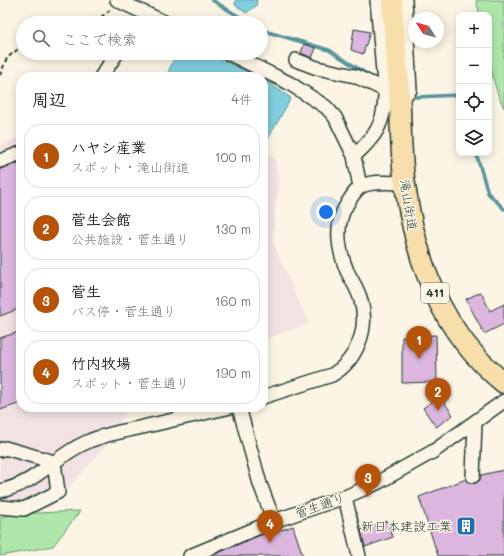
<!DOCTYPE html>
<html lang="ja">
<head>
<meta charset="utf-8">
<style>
	:root { --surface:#fff; --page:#f6f6f6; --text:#222; --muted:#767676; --line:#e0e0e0; --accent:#b45309 }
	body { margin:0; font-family:Mali,"Klee One",sans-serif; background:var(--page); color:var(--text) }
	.controls { position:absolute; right:12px; top:12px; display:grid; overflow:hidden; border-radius:8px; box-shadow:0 2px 10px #0003 }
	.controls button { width:36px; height:36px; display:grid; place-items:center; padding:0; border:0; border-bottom:1px solid var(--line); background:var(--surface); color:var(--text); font:20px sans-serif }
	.compass { position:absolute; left:408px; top:12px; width:36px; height:36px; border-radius:50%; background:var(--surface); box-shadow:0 2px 10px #0003; rotate:307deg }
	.you { position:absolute; left:326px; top:212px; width:14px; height:14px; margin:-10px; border:3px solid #fff; border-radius:50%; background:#1a73e8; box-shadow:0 0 0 6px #1a73e833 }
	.badge { display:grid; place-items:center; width:26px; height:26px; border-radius:50%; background:var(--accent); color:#fff; font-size:13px; font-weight:700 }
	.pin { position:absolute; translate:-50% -33px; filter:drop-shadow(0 1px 2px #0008) }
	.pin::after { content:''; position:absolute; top:21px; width:14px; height:12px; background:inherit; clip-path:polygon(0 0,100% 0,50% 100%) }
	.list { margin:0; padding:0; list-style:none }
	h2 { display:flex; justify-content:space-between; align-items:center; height:52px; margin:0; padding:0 16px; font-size:17px }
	h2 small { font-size:13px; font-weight:400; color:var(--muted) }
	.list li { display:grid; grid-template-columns:26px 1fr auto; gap:12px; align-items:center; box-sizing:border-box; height:64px; margin:0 8px 8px; padding:0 8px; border:1px solid var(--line); border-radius:16px }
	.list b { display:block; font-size:15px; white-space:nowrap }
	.list p { margin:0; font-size:13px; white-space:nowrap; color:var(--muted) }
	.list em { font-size:13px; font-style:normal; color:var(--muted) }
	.icon { flex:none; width:22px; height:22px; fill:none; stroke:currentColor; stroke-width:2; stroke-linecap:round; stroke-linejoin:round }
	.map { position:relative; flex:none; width:504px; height:556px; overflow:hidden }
	.search { position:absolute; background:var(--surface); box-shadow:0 2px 10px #0003; left:16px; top:16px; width:252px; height:44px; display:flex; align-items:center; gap:10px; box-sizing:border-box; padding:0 14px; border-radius:22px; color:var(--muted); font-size:15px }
	.panel { position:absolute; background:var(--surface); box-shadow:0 2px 10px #0003; left:16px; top:72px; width:252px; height:340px; border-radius:16px }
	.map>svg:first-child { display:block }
</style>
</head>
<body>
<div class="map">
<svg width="504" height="556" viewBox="0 0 504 556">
	<rect width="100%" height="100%" fill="#fcf5e5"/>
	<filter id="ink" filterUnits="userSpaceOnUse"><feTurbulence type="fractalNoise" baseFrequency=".025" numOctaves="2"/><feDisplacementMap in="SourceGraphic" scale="8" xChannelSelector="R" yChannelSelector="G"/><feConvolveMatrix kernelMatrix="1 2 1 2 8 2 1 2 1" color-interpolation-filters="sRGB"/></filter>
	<g filter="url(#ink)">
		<path fill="#f3e2e3" d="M107 53H128L112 77H91Z
			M21 137V407H129L106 446 51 507 0 518V144Z
			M263 152 276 159 279 190 275 205 273 243 309 324 263 339Z"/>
		<path fill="#afe7ab" stroke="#679270" d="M476 0H504V108C488 76 489 49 489 15H480Z
			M80 511 53 546 0 556V518L14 514Z"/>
		<path fill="#80cedf" stroke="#59949b" d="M236 0H257L256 6 246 13 235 5Z
			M185 53H207L259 77H166L176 54 183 56Z
			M263 79 291 98 268 139 263 136Z"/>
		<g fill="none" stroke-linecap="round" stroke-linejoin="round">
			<path stroke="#59949b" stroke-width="3.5" d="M212 0 243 19 245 23
				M261 30 329 50 373 78
				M416 97 459 95
				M476 153 488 193 504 209"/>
		</g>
		<path fill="#ddb6df" stroke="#1f3d34" d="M354 29 370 32 363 54 351 50Z
			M304 44 316 48 312 58 301 53Z
			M21 162V308L0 316V169Z
			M481 292 490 311 504 304V324L484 334 466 299Z
			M21 331V403L0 410V338Z
			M436 335 437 382 402 383V337Z
			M440 396 453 415 436 427 423 408Z
			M504 470V556H438L419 497 466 479 469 483H476L480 480 481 475Z
			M387 521 393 537 365 547 361 530Z
			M293 526 303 556H211L277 528 280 527 282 530Z"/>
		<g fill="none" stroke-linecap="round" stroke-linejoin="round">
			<g stroke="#1f3d34" stroke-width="16">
				<path id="minor" d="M117 0 166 23
					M228 53 289 83 326 107 335 117 354 156 360 187
					M296 60 317 68 355 76 385 90
					M101 77 117 53
					M400 101 410 90 405 0
					M354 156C375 137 384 125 385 96L377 0
					M0 161 21 153
					M263 397 332 375C357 360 369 329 361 301 359 291 352 281 347 271 338 249 334 225 347 204 350 199 355 191 360 187 371 180 392 183 405 183
					M239 407 260 484 274 521
					M0 450 5 448 54 462 58 492 24 509 0 507
					M473 476 475 423
					M0 491C38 483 54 456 87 442 105 434 124 431 143 427 172 420 201 414 230 407
					M345 497 359 556
					M190 556 274 521 345 497 377 483 434 451 504 401"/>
			</g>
			<g stroke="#1f3d34" stroke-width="23">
				<path id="highway" d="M392 0C394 35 398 71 400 106 401 132 401 159 405 185 416 262 441 332 504 383"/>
			</g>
			<path stroke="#1f3d34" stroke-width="2" stroke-dasharray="4 3" stroke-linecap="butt" d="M74 23 100 18 111 9
				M0 75 7 58 23 45"/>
			<use href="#minor" stroke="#fcf5e5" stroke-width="13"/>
			<use href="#highway" stroke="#f8deab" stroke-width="20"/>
		</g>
	</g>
	<defs>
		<g id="building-square" transform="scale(1)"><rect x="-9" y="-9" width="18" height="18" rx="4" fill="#1f6fb2" stroke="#fcf5e5"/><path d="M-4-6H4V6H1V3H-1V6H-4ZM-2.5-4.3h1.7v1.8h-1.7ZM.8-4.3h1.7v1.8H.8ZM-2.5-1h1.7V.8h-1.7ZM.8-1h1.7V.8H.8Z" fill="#fff"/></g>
	</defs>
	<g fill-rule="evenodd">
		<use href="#building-square" x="466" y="526"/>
	</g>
	<g text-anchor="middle" stroke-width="3" stroke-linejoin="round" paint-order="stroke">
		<rect fill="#fcf5e5" stroke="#617469" stroke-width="1" x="421" y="283" width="28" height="20" rx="3"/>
		<g font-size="12" font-weight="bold" fill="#1f3d34">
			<text x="435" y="297">411</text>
		</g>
		<g font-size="13" fill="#1f3d34" stroke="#fcf5e5">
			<text transform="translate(409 205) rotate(81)" y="5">滝山街道</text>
			<text transform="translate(320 505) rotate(-19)" y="5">菅生通り</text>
		</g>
		<g font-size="13" fill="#1f3d34" stroke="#fcf5e5" text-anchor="end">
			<text x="452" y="531">新日本建設工業</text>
		</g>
	</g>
</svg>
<div class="controls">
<button>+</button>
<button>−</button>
<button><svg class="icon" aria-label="locate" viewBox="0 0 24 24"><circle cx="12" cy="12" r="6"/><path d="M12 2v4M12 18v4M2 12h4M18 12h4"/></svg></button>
<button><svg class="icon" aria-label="layers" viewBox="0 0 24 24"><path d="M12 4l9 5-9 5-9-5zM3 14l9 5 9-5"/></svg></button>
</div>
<svg class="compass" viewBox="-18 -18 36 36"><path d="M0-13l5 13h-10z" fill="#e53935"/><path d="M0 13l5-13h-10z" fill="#767676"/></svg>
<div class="you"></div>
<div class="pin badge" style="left:419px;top:359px">1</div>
<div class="pin badge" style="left:438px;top:411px">2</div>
<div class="pin badge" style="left:368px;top:497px">3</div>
<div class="pin badge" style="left:270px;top:543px">4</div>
<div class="search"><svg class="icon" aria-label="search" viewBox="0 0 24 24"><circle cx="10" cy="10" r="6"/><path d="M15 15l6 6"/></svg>ここで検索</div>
<section class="panel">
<h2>周辺<small>4件</small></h2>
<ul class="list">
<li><span class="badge">1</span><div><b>ハヤシ産業</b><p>スポット · 滝山街道</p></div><em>100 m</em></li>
<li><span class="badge">2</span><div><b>菅生会館</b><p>公共施設 · 菅生通り</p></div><em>130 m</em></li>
<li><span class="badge">3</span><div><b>菅生</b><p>バス停 · 菅生通り</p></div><em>160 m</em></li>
<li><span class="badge">4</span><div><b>竹内牧場</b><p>スポット · 菅生通り</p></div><em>190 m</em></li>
</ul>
</section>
</div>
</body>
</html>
